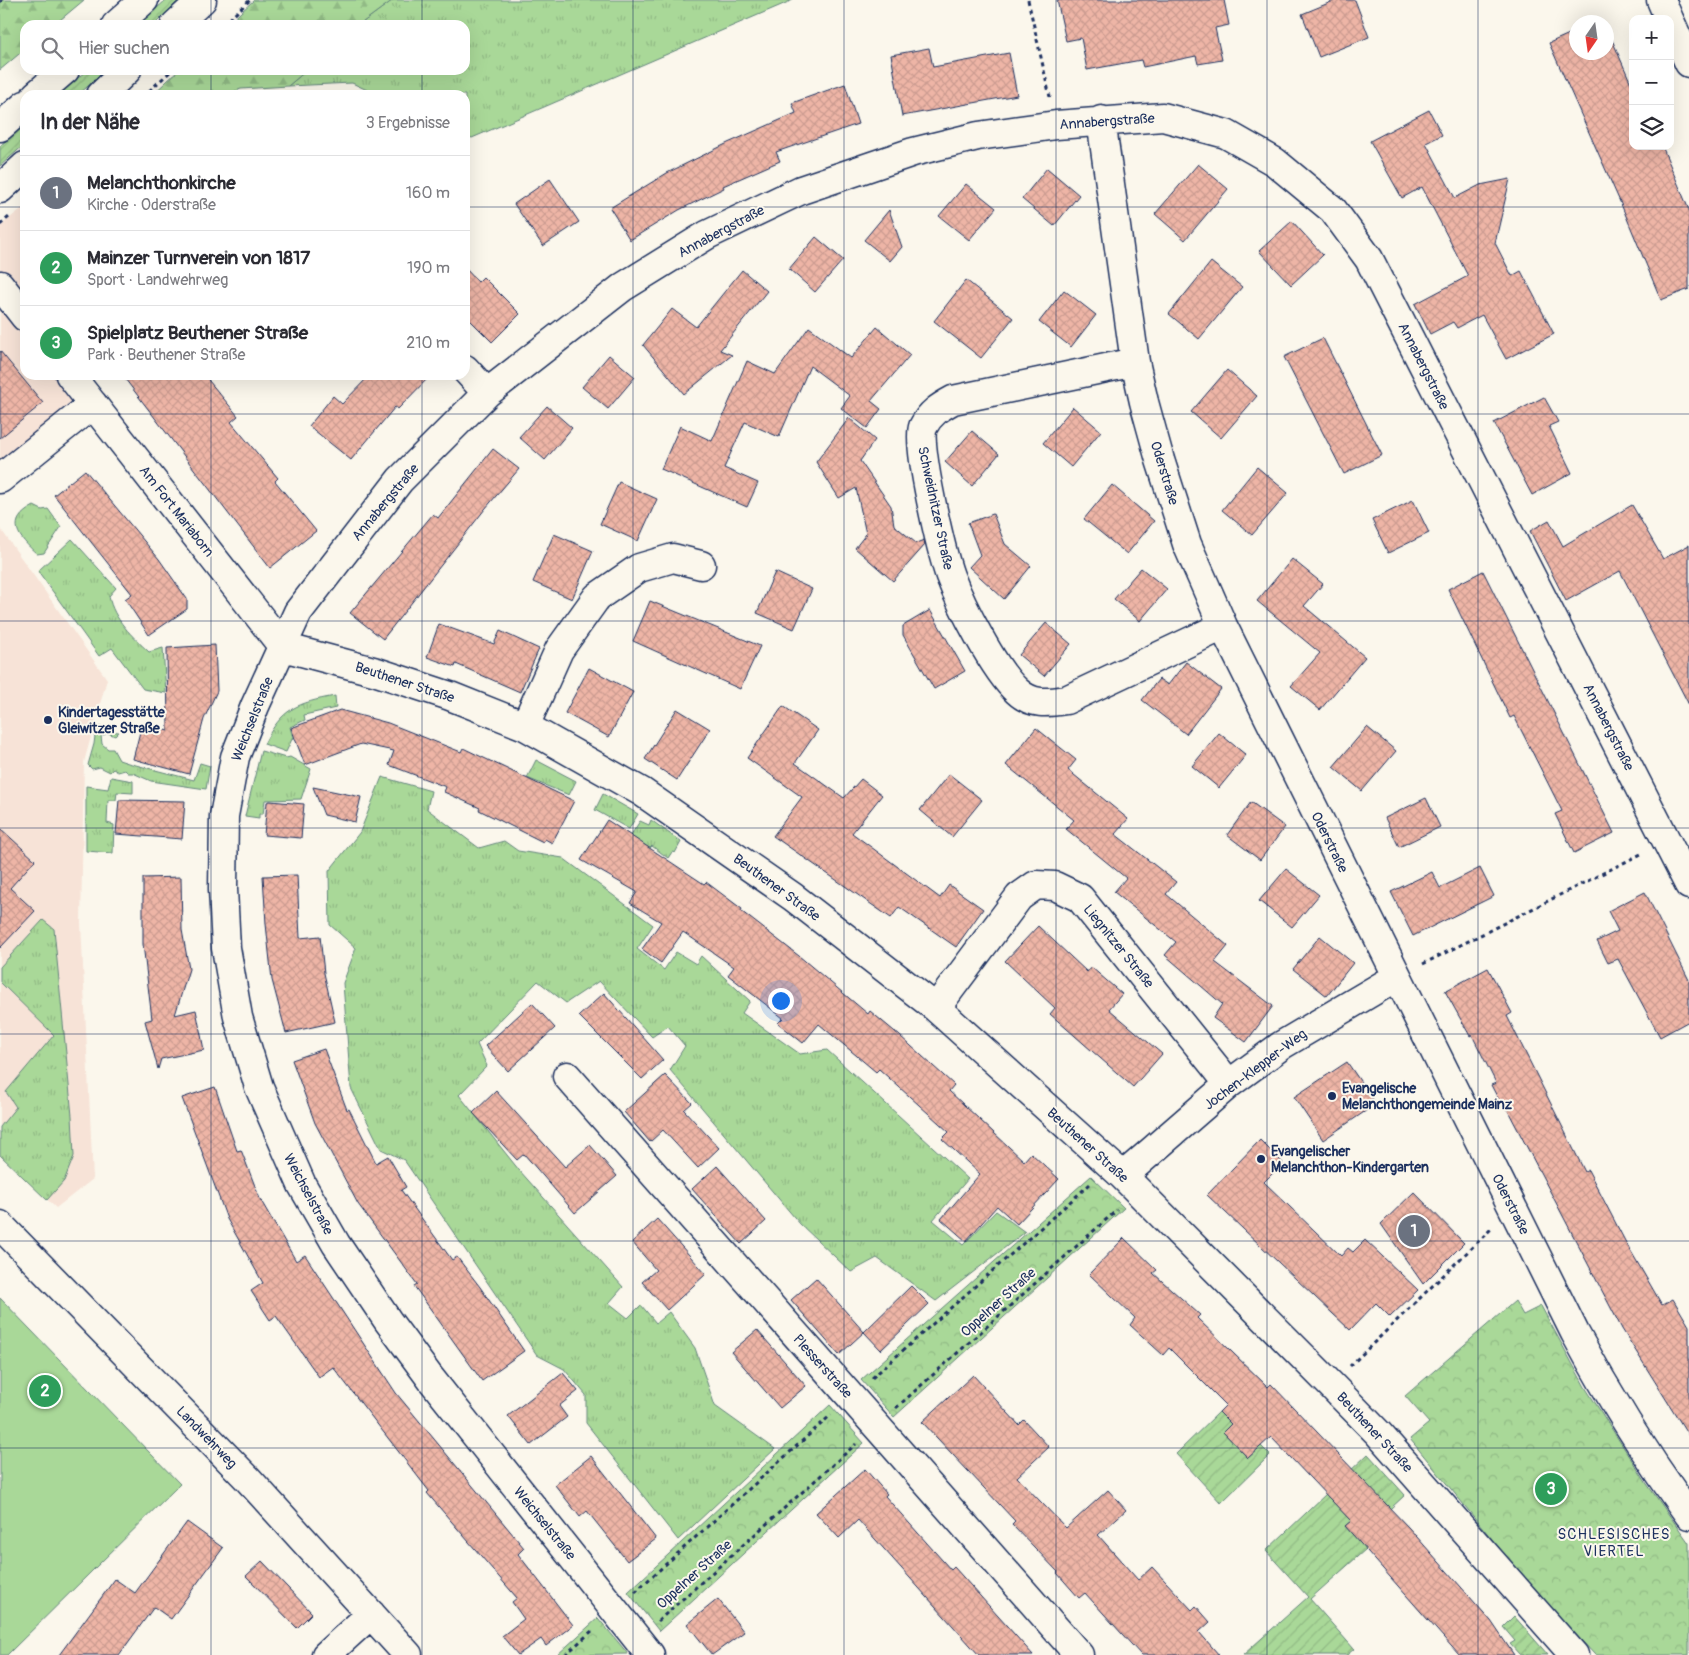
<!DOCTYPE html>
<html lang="de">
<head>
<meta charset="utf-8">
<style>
	:root { --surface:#fff; --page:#f2f2f3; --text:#2b2b33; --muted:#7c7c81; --line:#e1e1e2; --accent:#1b2f5e }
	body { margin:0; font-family:Pangolin,sans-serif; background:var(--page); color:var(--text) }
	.controls { position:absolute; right:15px; top:15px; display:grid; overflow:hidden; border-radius:10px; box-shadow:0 5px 20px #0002 }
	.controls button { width:45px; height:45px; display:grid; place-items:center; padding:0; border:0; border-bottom:1px solid var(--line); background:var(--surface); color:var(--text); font:25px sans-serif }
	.compass { position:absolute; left:1569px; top:15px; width:45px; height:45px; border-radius:50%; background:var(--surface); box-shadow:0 5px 20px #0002; rotate:193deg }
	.you { position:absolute; left:780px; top:1000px; width:18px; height:18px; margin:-12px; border:4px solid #fff; border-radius:50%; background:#1a73e8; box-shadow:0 0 0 8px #1a73e833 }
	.badge { display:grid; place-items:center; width:32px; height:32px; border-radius:50%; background:var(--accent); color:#fff; font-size:16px; font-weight:700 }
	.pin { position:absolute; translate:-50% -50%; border:2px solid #fff; box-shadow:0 1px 5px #0006 }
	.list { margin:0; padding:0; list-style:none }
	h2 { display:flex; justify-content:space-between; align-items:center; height:65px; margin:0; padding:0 20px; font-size:21px }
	h2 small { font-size:16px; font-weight:400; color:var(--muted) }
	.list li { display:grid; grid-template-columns:32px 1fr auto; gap:15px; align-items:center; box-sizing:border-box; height:75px; padding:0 20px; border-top:1px solid var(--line) }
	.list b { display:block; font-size:19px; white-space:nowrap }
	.list p { margin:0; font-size:16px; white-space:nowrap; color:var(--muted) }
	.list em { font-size:16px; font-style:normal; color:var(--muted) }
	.icon { flex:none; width:28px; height:28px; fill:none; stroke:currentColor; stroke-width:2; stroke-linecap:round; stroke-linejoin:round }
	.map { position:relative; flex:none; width:1689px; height:1655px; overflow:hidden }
	.search { position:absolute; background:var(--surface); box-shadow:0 5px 20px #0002; left:20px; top:20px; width:450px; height:55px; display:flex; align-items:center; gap:12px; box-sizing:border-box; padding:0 18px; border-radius:15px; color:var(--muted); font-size:19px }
	.panel { position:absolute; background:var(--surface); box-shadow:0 5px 20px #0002; left:20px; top:90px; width:450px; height:290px; border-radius:15px }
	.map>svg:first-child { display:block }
</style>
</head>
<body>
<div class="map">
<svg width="1689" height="1655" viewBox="0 0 1689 1655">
	<defs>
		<pattern id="grass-tufts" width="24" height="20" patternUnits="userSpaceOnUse" patternTransform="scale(1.25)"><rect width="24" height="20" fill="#a9d898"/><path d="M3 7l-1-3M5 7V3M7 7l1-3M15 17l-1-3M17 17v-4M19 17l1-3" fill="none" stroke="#91ba85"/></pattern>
		<pattern id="forest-firs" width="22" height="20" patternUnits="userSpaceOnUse" patternTransform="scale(1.25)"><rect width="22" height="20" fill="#a9d898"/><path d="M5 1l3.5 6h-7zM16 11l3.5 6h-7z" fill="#91ba85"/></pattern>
		<pattern id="park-crowns" width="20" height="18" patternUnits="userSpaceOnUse" patternTransform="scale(1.25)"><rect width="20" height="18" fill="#a9d898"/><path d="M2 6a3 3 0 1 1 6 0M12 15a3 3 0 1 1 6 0" fill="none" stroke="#91ba85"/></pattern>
		<pattern id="garden-furrows" width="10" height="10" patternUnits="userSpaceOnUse" patternTransform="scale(1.25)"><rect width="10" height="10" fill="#a9d898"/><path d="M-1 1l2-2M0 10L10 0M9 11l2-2" fill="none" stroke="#91ba85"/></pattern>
		<pattern id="building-cross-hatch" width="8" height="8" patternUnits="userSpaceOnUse" patternTransform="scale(1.25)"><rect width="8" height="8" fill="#eeb5a6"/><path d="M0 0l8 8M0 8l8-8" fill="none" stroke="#cc9c91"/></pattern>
	</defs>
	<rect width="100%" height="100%" fill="#fbf7ec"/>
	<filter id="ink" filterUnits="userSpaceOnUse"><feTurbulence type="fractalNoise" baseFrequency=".02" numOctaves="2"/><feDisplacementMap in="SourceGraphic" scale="10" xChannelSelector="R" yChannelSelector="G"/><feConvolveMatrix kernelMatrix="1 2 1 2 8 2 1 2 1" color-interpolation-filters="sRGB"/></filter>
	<g filter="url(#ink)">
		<path fill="#f7e3d7" d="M25 206V375H70L93 404 0 479V226Z
			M0 528 107 679 84 762 81 923 93 1179 56 1208 0 1155Z"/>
		<path fill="url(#grass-tufts)" stroke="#62847b" d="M393 0H793L472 138 465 135V95H378L352 83 288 86 307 70H465V25H359Z
			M34 506 42 510 48 509 61 527 44 553 37 554C18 537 5 521 34 506Z
			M72 539 116 588 109 596C113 619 133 637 149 652L163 648 166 693 143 689 112 648 99 656 38 571Z
			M335 696 336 708 304 715 305 720 290 727 293 737 286 752 264 744C282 708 297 703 335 696Z
			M100 726 105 731 119 732 115 736 108 733 101 736 102 744 108 749H113L119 760 128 763 194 780 200 763 210 766 206 789 151 781 133 773H128L125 770 118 772 113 769 110 772 100 767 92 769 88 765 94 744 96 728Z
			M261 751 286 758 290 757 311 769 301 799 265 800 263 814H259V818L245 816Z
			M536 760 576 781 569 795 527 778Z
			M111 777 133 781V793L117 792 116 800H108L107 823 114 825 113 853 86 851V786L108 789Z
			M382 777 431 791 427 809 479 848 504 841 518 851 563 858 653 925 637 949 664 970 676 952 696 964 701 956 750 1001 742 1013 800 1054 827 1050 968 1179 933 1220 963 1245 996 1211 1025 1232 936 1301 877 1258 851 1272 800 1224 670 1070 685 1046 668 1026 652 1037 599 981 566 1003 538 981 477 1044 487 1066 459 1095 519 1170 623 1287 609 1303 628 1318 641 1305 656 1323 669 1312 695 1348 715 1406 775 1449 678 1540 586 1423V1395L564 1369 537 1355 404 1160 381 1149 351 1088 343 983 356 948 330 925 329 871 360 832Z
			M603 794 638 814 629 829 595 810Z
			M651 820 681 842 675 853 672 852 668 858 652 846 648 850 629 838 640 821 649 825Z
			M43 920 54 929 72 1116 74 1156 64 1181 47 1200 0 1155V1127L16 1107 6 1092 54 1035 0 982V967Z"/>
		<path fill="url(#forest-firs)" stroke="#62847b" d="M0 0H84L54 25H25V49L0 70Z
			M254 0H393L359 25H227Z
			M179 70H307L288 86 241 89 225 95H152Z"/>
		<path fill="url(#park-crowns)" stroke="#62847b" d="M1091 1176 1124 1208 894 1417 861 1380Z
			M1515 1301 1523 1315 1541 1306 1585 1387 1647 1484 1689 1543V1655H1595L1528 1583 1410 1439 1429 1423 1405 1396Z
			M830 1405 864 1443 659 1631 628 1592Z
			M598 1618 628 1654 557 1655Z"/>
		<path fill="url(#garden-furrows)" stroke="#62847b" d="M166 0H179L154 25H138Z
			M87 70H106L78 95H58Z
			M25 124V144L0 166V146Z
			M1219 1412 1231 1424 1223 1432 1248 1458 1261 1446 1270 1455 1221 1503 1176 1454Z
			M1368 1454 1405 1495 1390 1509 1351 1521 1345 1526 1366 1549 1310 1599 1354 1649 1347 1655H1243L1308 1597 1266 1551Z
			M1514 1616 1548 1655H1520L1510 1644 1515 1641 1503 1627Z"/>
		<path fill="#a9d898" stroke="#62847b" d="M0 1298 180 1484 7 1655H0Z"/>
		<path fill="url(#building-cross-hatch)" stroke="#1b2f5e" d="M1057 0H1224L1229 25 1215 28 1222 60 1198 64 1196 56 1143 67 1141 60 1087 70 1081 38 1066 41Z
			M1336 0H1355L1369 37 1319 57 1302 14Z
			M1606 26 1633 88V146H1662L1689 210V289L1661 300 1621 204 1549 43 1576 31V52H1606Z
			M929 48 933 67 1009 53 1017 95 902 116 891 55Z
			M845 84 858 124 776 152 780 161 723 186 724 188 679 210 630 240 610 208 667 173 728 143 796 113 792 103Z
			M1429 110 1442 135 1426 143 1455 198 1480 185 1510 179 1495 243 1512 276 1521 271 1554 334 1506 359 1482 315 1457 328 1453 322 1430 334 1415 304 1468 276 1422 187 1402 198 1370 141Z
			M1198 164 1228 189 1185 240 1155 214Z
			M1047 168 1079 195 1054 226 1022 199Z
			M550 179 579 222 543 246 514 204Z
			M966 184 996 208 969 240 939 216Z
			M889 210 902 247 890 261 864 240Z
			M1292 221 1323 255 1291 285 1259 251Z
			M816 237 843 260 815 292 789 269Z
			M1211 262 1242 287 1199 339 1169 314Z
			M465 268 478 282 483 277 520 314 492 342 465 315Z
			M742 270 767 291 720 350 732 355 684 394 643 345 672 309 696 327Z
			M966 280 1013 318 981 358 934 321Z
			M1064 290 1096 315 1071 347 1039 322Z
			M809 327 851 358 877 327 910 355 871 401 881 409 867 428 841 408 850 396 810 366 779 437 745 422 724 468 758 483 747 507 661 469 680 426 712 441 747 361 775 374Z
			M1323 338 1382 455 1344 474 1284 357Z
			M0 351 43 403 0 438Z
			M609 355 635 377 608 409 582 387Z
			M1227 370 1257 396 1221 438 1191 412Z
			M122 375H204L238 416 231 422 278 478 275 481 316 531 270 568Z
			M370 375H431L398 409 395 407 351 460 309 426 333 396 342 404Z
			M1544 397 1558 422 1549 426 1572 473 1532 495 1494 423Z
			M547 406 572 428 545 460 519 437Z
			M1073 407 1101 431 1071 467 1043 443Z
			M849 418 875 440 860 461 891 506 894 525 916 543 924 540 925 545 893 581 855 548 866 534 856 488 839 498 816 462Z
			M972 431 999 454 972 486 945 462Z
			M493 449 519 469 485 509 383 639 350 613 433 514 438 518Z
			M1257 467 1288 493 1252 535 1222 510Z
			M85 470 159 559 187 599V609L149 635 125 599 132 594 54 495Z
			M619 482 657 499 638 541 600 524Z
			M1112 485 1154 521 1127 554 1084 519Z
			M1413 500 1429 533 1388 553 1372 520Z
			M1632 505 1663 559 1689 545V705L1620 571 1566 601 1530 531 1549 520 1563 546Z
			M993 514 1005 544 1031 566 1004 599 969 567 980 555 968 523Z
			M554 534 593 551 572 599 533 582Z
			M1292 559 1323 584 1304 606 1365 657 1320 710 1291 686 1320 653 1257 601Z
			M1141 568 1167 589 1140 621 1114 599Z
			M1483 571 1614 833 1574 853 1555 814 1562 811 1514 716 1510 718 1448 589Z
			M775 572 812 589 794 629 757 613Z
			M650 601 760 646 740 689 633 641Z
			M930 610 965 671 934 689 903 635V626Z
			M1046 623 1071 644 1044 676 1019 655Z
			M439 624 494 644 500 631 539 649 520 692 456 664 455 667 427 657Z
			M215 645 217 691 204 719 189 774 133 759 142 724 168 731 167 648Z
			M1186 662 1221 689 1186 734 1142 700 1159 679 1168 685Z
			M589 668 633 692 609 737 565 713Z
			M783 706 818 730 795 763 844 798 861 779 882 795 852 833 940 898 949 885 983 909 956 947 899 907 891 918 773 836 802 797 747 758Z
			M677 709 710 729 677 780 645 759Z
			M340 710 388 723 461 752 463 748 574 801 552 843 545 839 543 842 479 810 480 808 444 792 446 787 389 765 394 751 361 744 305 765 291 728Z
			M1367 727 1396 751 1362 791 1333 767Z
			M1036 728 1076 760 1068 770 1128 819 1115 834 1176 882 1166 894 1228 946 1215 962 1273 1006 1246 1042 1213 1018 1222 1004 1165 955 1176 942 1114 892 1126 878 1066 829 1074 820 1006 765Z
			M1219 733 1246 755 1219 788 1192 766Z
			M949 774 982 800 952 837 920 810Z
			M313 787 361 797 355 822 324 815Z
			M1426 798 1440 827 1399 847 1385 818Z
			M119 800 185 801 182 839 116 834Z
			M270 801 304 804 301 838 264 835 267 802Z
			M1251 802 1285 827 1260 860 1227 835Z
			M607 820 704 884 706 882 742 909 741 911 799 956 868 1014 870 1011 900 1036 954 1085 949 1091 1024 1161 1031 1153 1059 1179 1017 1224 997 1206 966 1241 941 1219 980 1174 942 1139 949 1132 879 1069 876 1072 819 1024 803 1043 778 1023 783 1018 728 975 734 967 683 932 661 963 642 949 661 922 630 903 637 892 581 860Z
			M0 828 35 860 10 888 35 911 0 948Z
			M1480 868 1494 896 1413 936 1391 892 1432 872 1440 888Z
			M1286 869 1319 895 1292 927 1259 901Z
			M297 875 300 938 320 936 324 973 335 1022 286 1033 272 980 266 924 263 876Z
			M181 877 182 930 189 969 175 1015 196 1010 204 1050 161 1059 158 1069 145 1021 152 1019 143 944V878Z
			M1645 892 1689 980V1021L1660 1037 1618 959 1608 963 1597 941 1618 931 1608 911Z
			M1038 926 1087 972 1091 967 1122 994 1109 1009 1162 1054 1133 1087 1050 1014 1055 1008 1005 961Z
			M1320 936 1353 963 1327 996 1293 969Z
			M1488 968 1512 1013 1507 1016 1585 1172 1588 1170 1625 1241 1662 1305 1673 1299 1689 1326V1436L1622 1329 1506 1107 1503 1108 1491 1085 1496 1083 1472 1035 1470 1036 1445 991Z
			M604 993 663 1060 642 1079 579 1016Z
			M532 1003 555 1028 508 1071 485 1046Z
			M324 1049 347 1110 349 1109 376 1163 388 1156 406 1187 401 1190 452 1260 457 1257 480 1287 524 1351 482 1381 414 1286 417 1284 358 1204 315 1123 292 1060Z
			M1347 1062 1376 1104 1323 1140 1294 1097Z
			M665 1075 692 1103 684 1110 719 1148 698 1168 663 1130 650 1142 624 1112Z
			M215 1087 237 1151 241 1150 260 1199 296 1261 305 1255 396 1393 524 1548 518 1554 573 1625 546 1646 541 1639 518 1655 502 1636 524 1619 512 1602 517 1598 427 1493 429 1491 333 1367 319 1377 276 1316 270 1320 251 1291 263 1283 227 1219 182 1098Z
			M496 1091 565 1167 590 1145 617 1176 575 1213 524 1154 517 1160 473 1113Z
			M1260 1140 1283 1163 1264 1182 1341 1256 1348 1248 1353 1252 1365 1240 1418 1290 1390 1317 1376 1303 1350 1330 1207 1195Z
			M717 1166 766 1221 741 1244 692 1189Z
			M1414 1192 1464 1243 1423 1284 1381 1224Z
			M657 1219 706 1274 667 1310 642 1282 656 1270 632 1242Z
			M1124 1238 1157 1270 1153 1273 1200 1315 1197 1318 1268 1387 1271 1384 1409 1528 1491 1621 1514 1655H1459L1345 1526 1351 1521 1271 1437 1248 1458 1223 1432 1231 1424 1219 1412 1226 1405 1169 1348 1163 1355 1130 1325 1135 1318 1089 1274Z
			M816 1278 864 1332 911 1286 929 1304 881 1350 864 1332 839 1355 791 1300Z
			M757 1330 806 1386 780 1408 731 1352Z
			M563 1373 578 1391 559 1406 567 1417 531 1445 508 1416Z
			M973 1375 1019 1425 1024 1420 1049 1447 1017 1477 1066 1528 1108 1490 1126 1510 1098 1535 1138 1580 1152 1567 1192 1610 1196 1606 1210 1622 1199 1632 1219 1655H1141L1085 1593 1079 1598 1057 1573 1058 1572 1012 1524 1015 1521 922 1422Z
			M591 1456 656 1539 627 1561 587 1511 580 1517 555 1485Z
			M865 1469 887 1494 885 1496 951 1570 954 1567 1033 1655H979L858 1520 839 1538 816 1513Z
			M187 1522 223 1548 171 1619 154 1607 119 1655H59L115 1579 135 1593Z
			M262 1561 312 1613 297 1628 246 1576Z
			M718 1599 744 1632 712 1655 687 1624Z"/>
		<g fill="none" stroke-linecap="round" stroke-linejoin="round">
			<g stroke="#1b2f5e" stroke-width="31">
				<path id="minor" d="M1661 0 1669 19
					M1670 21 1689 63
					M1101 120 1135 362 1144 402 1160 460 1187 544 1223 626 1575 1333C1609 1396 1647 1457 1689 1515
					M0 285 25 317
					M1135 362 953 400C940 407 930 413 923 427 916 445 942 554 950 576 961 605 994 670 1017 691 1032 705 1047 703 1066 700L1223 626
					M465 369 487 393
					M70 375 283 647
					M0 479 93 404
					M283 647 377 672 450 696 525 726 642 792 793 897 936 1008 1123 1176 1331 1385 1378 1433 1574 1655
					M525 726 559 650 597 597 639 568 673 558 701 565
					M936 1008 1019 897 1036 885 1055 886 1080 898 1229 1084
					M567 1076 1079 1655
					M1123 1176 1229 1084 1282 1045 1397 977
					M0 1225 247 1478 408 1655
					M326 1655 371 1614
					M650 1655 431 1379 388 1321 336 1244 302 1185 259 1087 238 1017 226 948 223 889 224 816 235 757 255 706 298 612 400 480 487 393 623 287 707 235 801 190 913 152 978 136 1056 125 1163 117 1226 134 1275 162 1333 210 1369 259 1689 885"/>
			</g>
			<g stroke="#1b2f5e" stroke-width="31">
				<path id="highway" d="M116 25 144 0
					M175 25 202 0
					M36 95 65 70
					M101 95 127 70
					M0 127 25 105
					M0 189 25 166"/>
			</g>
			<path stroke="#1b2f5e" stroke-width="3" stroke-dasharray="4 4" stroke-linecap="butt" d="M1028 0 1050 97
				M0 2 2 0
				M223 25 250 0
				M149 91 172 70
				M0 225 9 217
				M1423 964 1641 854
				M1350 1366 1491 1229
				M872 1378 1090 1184
				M896 1408 1117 1210
				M635 1592 831 1415
				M658 1621 856 1444
				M565 1655 593 1630"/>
			<use href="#minor" stroke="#fbf7ec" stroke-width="28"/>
			<use href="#highway" stroke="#fbf7ec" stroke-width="28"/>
		</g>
	</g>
	<path fill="none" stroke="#1b2f5e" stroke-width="1" stroke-opacity="0.55" d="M211 0V25M422 0V25M633 0V1655M844 0V1655M1056 0V1655M1267 0V1655M1478 0V1655M211 70V95M422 70V95M0 207H25M465 207H1689M211 375V1655M422 375V1655M0 414H1689M0 621H1689M0 828H1689M0 1034H1689M0 1241H1689M0 1448H1689"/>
	<g fill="#1b2f5e" stroke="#fbf7ec" stroke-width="2">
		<circle cx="48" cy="720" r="5"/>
		<circle cx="1332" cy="1096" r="5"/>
		<circle cx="1261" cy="1159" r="5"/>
	</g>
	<g text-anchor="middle" stroke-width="4" stroke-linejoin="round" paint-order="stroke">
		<g font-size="14" fill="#1b2f5e" stroke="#fbf7ec">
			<text transform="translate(1107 121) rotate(-4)" y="5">Annabergstraße</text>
			<text transform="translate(721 231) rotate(-28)" y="5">Annabergstraße</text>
			<text transform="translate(1424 366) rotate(63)" y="5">Annabergstraße</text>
			<text transform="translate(1165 473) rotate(73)" y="5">Oderstraße</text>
			<text transform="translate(385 502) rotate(-50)" y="5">Annabergstraße</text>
			<text transform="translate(936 508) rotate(78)" y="5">Schweidnitzer Straße</text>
			<text transform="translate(177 511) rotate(52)" y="5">Am Fort Mariaborn</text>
			<text transform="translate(405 682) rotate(18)" y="5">Beuthener Straße</text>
			<text transform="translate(252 719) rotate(-68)" y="5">Weichselstraße</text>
			<text transform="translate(1609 727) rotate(63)" y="5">Annabergstraße</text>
			<text transform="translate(1330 842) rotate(64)" y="5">Oderstraße</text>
			<text transform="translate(777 887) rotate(36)" y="5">Beuthener Straße</text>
			<text transform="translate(1119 946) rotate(51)" y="5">Liegnitzer Straße</text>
			<text transform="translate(1255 1069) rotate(-37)" y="5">Jochen-Klepper-Weg</text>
			<text transform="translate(1088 1145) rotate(42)" y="5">Beuthener Straße</text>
			<text transform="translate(309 1194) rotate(62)" y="5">Weichselstraße</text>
			<text transform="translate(1511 1204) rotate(63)" y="5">Oderstraße</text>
			<text transform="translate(998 1302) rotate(-42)" y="5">Oppelner Straße</text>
			<text transform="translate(823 1366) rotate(48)" y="5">Plesserstraße</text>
			<text transform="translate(1375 1432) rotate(47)" y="5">Beuthener Straße</text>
			<text transform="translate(207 1437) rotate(46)" y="5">Landwehrweg</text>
			<text transform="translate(545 1523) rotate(51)" y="5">Weichselstraße</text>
			<text transform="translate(694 1574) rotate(-42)" y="5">Oppelner Straße</text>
		</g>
		<g font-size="14" font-weight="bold" fill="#1b2f5e" stroke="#fbf7ec" text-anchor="start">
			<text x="58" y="717">Kindertagesstätte<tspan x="58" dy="16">Gleiwitzer Straße</tspan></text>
			<text x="1342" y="1093">Evangelische<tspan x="1342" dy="16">Melanchthongemeinde Mainz</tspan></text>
			<text x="1271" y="1156">Evangelischer<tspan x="1271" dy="16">Melanchthon-Kindergarten</tspan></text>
		</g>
		<g font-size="15" letter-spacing="1" fill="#1b2f5e" stroke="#fbf7ec">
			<text x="1614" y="1539">SCHLESISCHES<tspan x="1614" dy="17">VIERTEL</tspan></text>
		</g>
	</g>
</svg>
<div class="controls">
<button>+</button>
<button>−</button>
<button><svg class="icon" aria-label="layers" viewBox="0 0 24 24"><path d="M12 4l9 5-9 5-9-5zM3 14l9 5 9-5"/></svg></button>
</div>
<svg class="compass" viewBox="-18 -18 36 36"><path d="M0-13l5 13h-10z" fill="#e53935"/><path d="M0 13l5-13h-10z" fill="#7c7c81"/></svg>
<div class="you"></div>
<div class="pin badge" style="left:1414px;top:1231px;background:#6b7280">1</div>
<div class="pin badge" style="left:45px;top:1391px;background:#2e9e5b">2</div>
<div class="pin badge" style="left:1551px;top:1489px;background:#2e9e5b">3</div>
<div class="search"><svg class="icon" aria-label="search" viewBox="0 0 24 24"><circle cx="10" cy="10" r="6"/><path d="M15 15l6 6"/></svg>Hier suchen</div>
<section class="panel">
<h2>In der Nähe<small>3 Ergebnisse</small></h2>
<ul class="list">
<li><span class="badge" style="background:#6b7280">1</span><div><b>Melanchthonkirche</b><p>Kirche · Oderstraße</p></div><em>160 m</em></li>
<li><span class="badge" style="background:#2e9e5b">2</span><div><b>Mainzer Turnverein von 1817</b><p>Sport · Landwehrweg</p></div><em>190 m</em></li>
<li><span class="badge" style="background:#2e9e5b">3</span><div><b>Spielplatz Beuthener Straße</b><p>Park · Beuthener Straße</p></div><em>210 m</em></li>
</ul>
</section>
</div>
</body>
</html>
